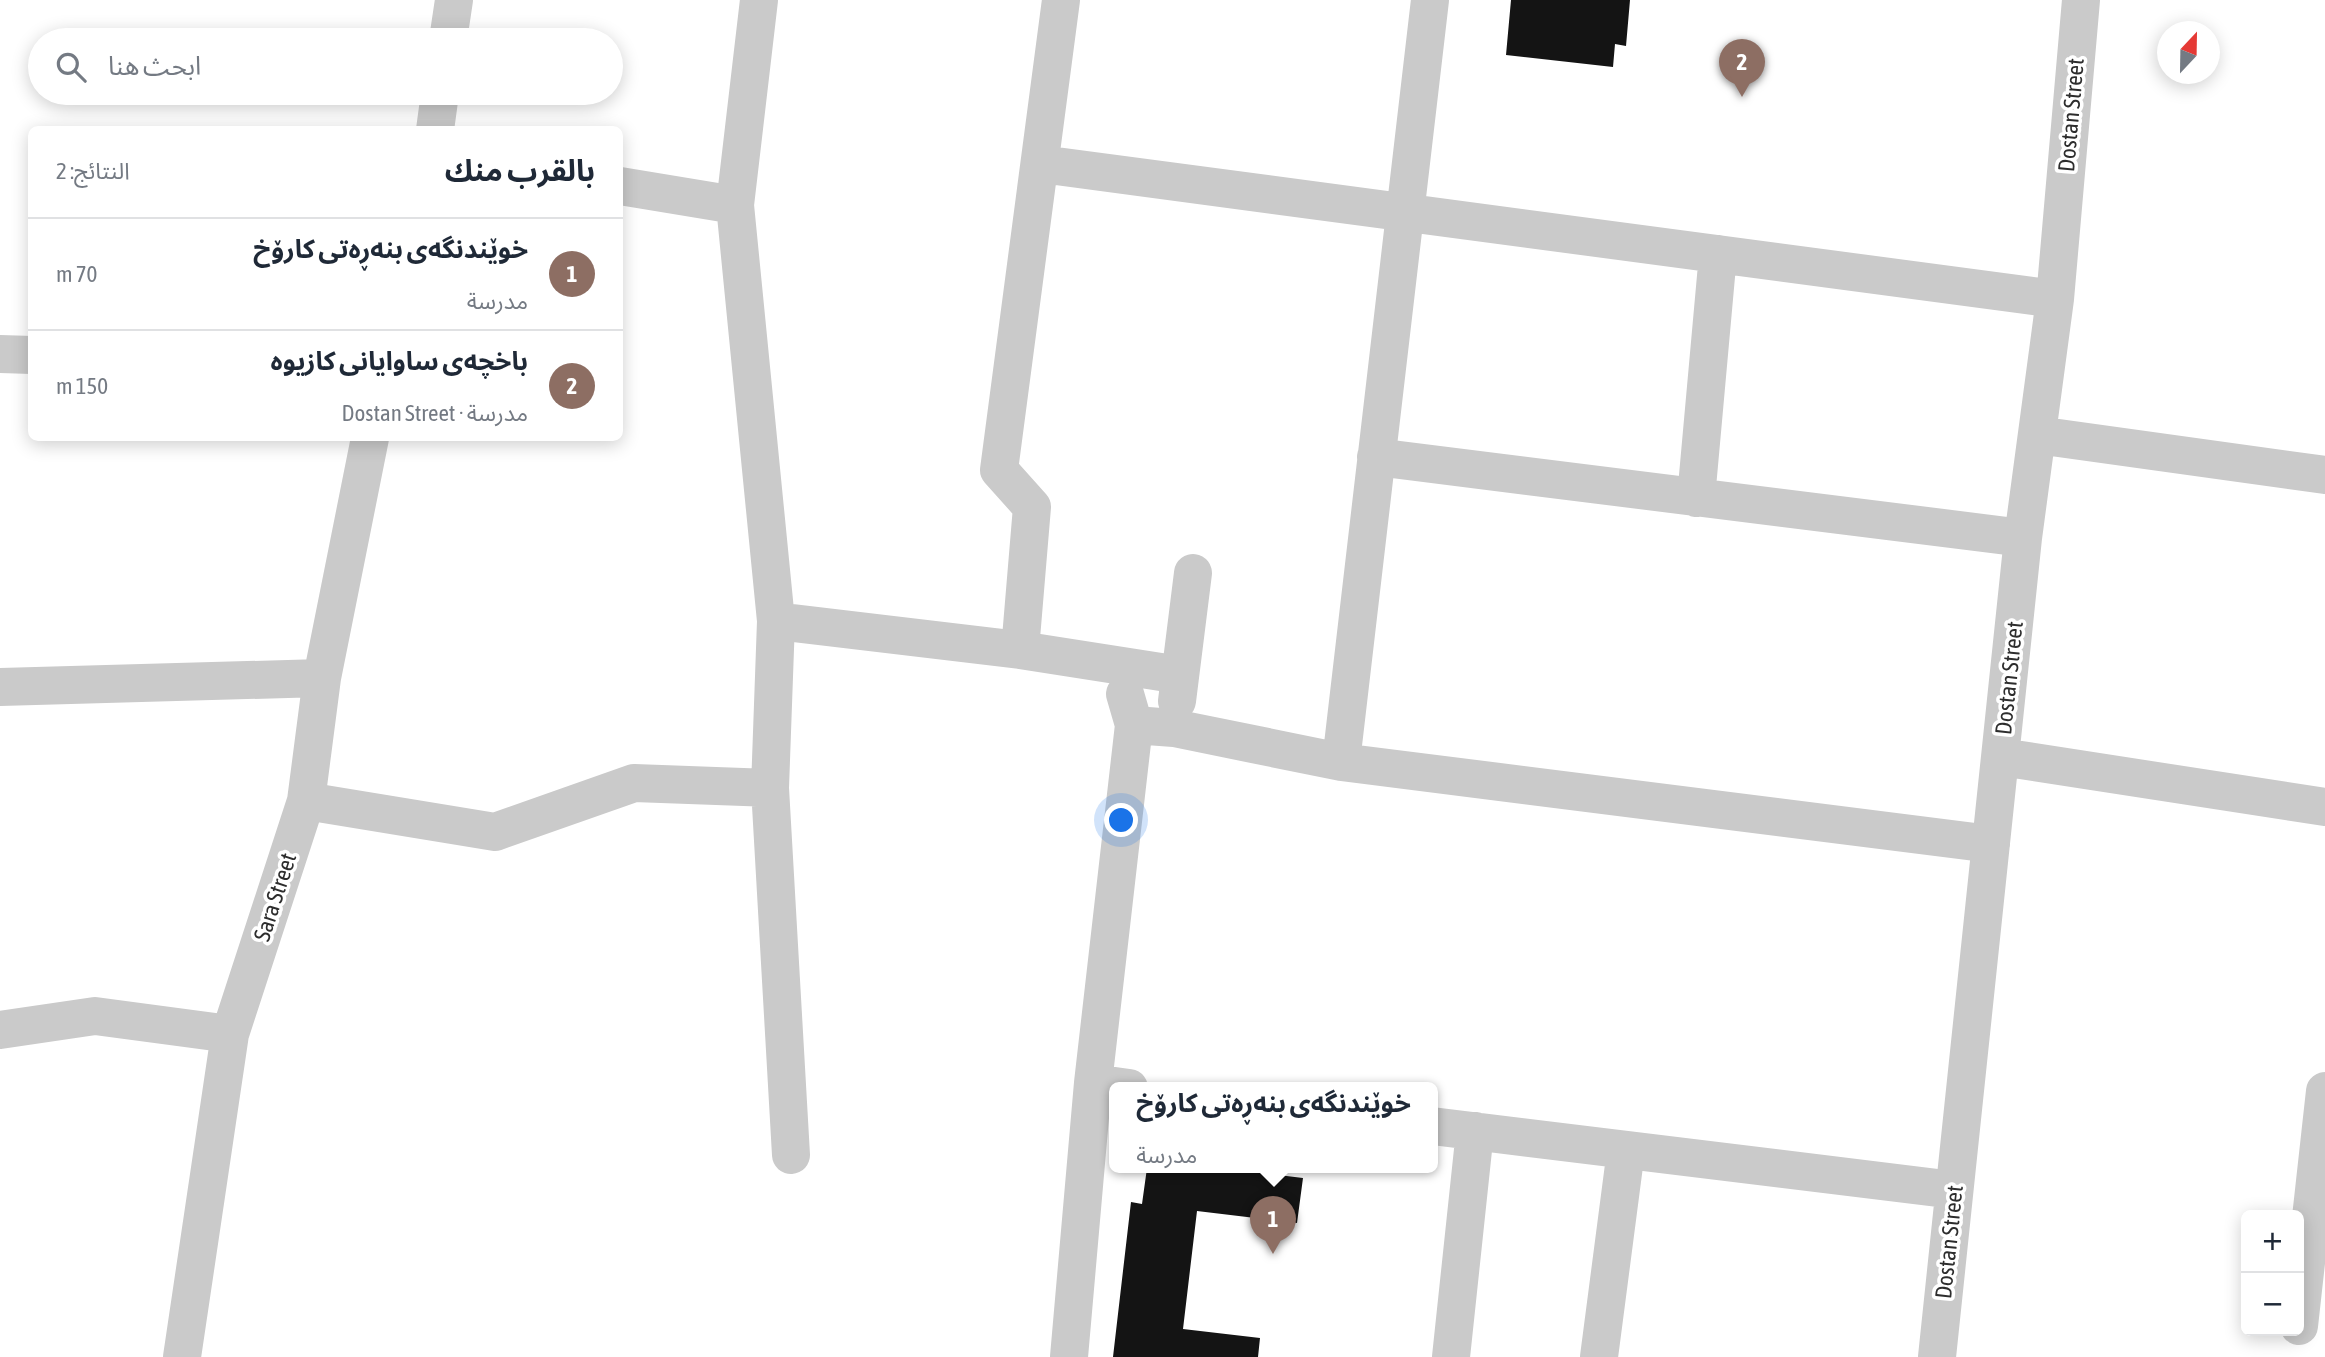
<!DOCTYPE html>
<html lang="ar">
<head>
<meta charset="utf-8">
<style>
	:root { --surface:#fff; --page:#f6f6f7; --text:#1f2937; --muted:#747a83; --line:#e0e1e3; --accent:#0b8043 }
	body { margin:0; font-family:"Asap Condensed","Noto Sans Arabic",sans-serif; background:var(--page); color:var(--text); direction:rtl }
	.controls { position:absolute; right:21px; bottom:21px; display:grid; overflow:hidden; border-radius:10px; box-shadow:0 4px 18px #0003 }
	.controls button { width:63px; height:63px; display:grid; place-items:center; padding:0; border:0; border-bottom:2px solid var(--line); background:var(--surface); color:var(--text); font:35px sans-serif }
	.compass { position:absolute; left:2157px; top:21px; width:63px; height:63px; border-radius:50%; background:var(--surface); box-shadow:0 4px 18px #0003; rotate:22deg }
	.you { position:absolute; left:1122px; top:821px; width:24px; height:24px; margin:-18px; border:5px solid #fff; border-radius:50%; background:#1a73e8; box-shadow:0 0 0 10px #1a73e833 }
	.badge { display:grid; place-items:center; width:46px; height:46px; border-radius:50%; background:var(--accent); color:#fff; font-size:23px; font-weight:700 }
	.pin { position:absolute; translate:-50% -58px; filter:drop-shadow(0 2px 4px #0008) }
	.pin::after { content:''; position:absolute; top:37px; width:24px; height:21px; background:inherit; clip-path:polygon(0 0,100% 0,50% 100%) }
	.popup { position:absolute; left:1109px; top:1082px; width:329px; height:91px; box-sizing:border-box; display:grid; place-content:center; border-radius:10px; background:var(--surface); filter:drop-shadow(0 2px 5px #0005); font-size:23px; white-space:nowrap; color:var(--muted) }
	.popup b { font-size:26px; color:var(--text) }
	.popup::after { content:''; position:absolute; left:50%; top:100%; margin-left:-14px; border:14px solid transparent; border-top-color:var(--surface) }
	.list { margin:0; padding:0; list-style:none }
	h2 { display:flex; justify-content:space-between; align-items:center; height:91px; margin:0; padding:0 28px; font-size:30px }
	h2 small { font-size:23px; font-weight:400; color:var(--muted) }
	.list li { display:grid; grid-template-columns:46px 1fr auto; gap:21px; align-items:center; box-sizing:border-box; height:112px; padding:0 28px; border-top:2px solid var(--line) }
	.list b { display:block; font-size:26px; white-space:nowrap }
	.list p { margin:0; font-size:23px; white-space:nowrap; color:var(--muted) }
	.list em { font-size:23px; font-style:normal; color:var(--muted) }
	.icon { flex:none; width:38px; height:38px; fill:none; stroke:currentColor; stroke-width:2; stroke-linecap:round; stroke-linejoin:round }
	.map { position:relative; flex:none; width:2325px; height:1357px; overflow:hidden; direction:ltr }
	.search { position:absolute; background:var(--surface); box-shadow:0 4px 18px #0003; left:28px; top:28px; width:595px; height:77px; display:flex; align-items:center; gap:18px; box-sizing:border-box; padding:0 24px; border-radius:38px; color:var(--muted); font-size:26px }
	.panel { position:absolute; background:var(--surface); box-shadow:0 4px 18px #0003; left:28px; top:126px; width:595px; height:315px; border-radius:10px; direction:rtl }
	.map>svg:first-child { display:block }
</style>
</head>
<body>
<div class="map">
<svg width="2325" height="1357" viewBox="0 0 2325 1357">
	<rect width="100%" height="100%" fill="#fff"/>
	<path fill="#141414" d="M1511 0H1630L1626 46 1615 44 1613 67 1506 55Z
		M1147 1168H1223L1303 1178 1297 1223 1197 1211 1183 1329 1260 1338 1258 1357H1113L1131 1202 1142 1204Z"/>
	<g fill="none" stroke-linecap="round" stroke-linejoin="round">
		<path stroke="#cacaca" stroke-width="38" d="M448 40 454 0
			M435 130 440 93
			M1041 164 2055 299
			M620 186 735 205 776 621
			M735 205 759 0
			M0 354 32 355
			M2037 435 2325 475
			M1376 457 2023 538
			M1696 498 1718 254
			M1020 650 1032 507 999 470 1061 0
			M0 687 322 678
			M1177 701 1193 573
			M1134 725 1174 728 1341 762 1991 844
			M2001 757 2325 807
			M1341 762 1430 0
			M306 801 495 832 634 783 770 788
			M0 1030 95 1016 230 1034
			M1093 1083 1129 1088
			M1432 1126 1954 1190
			M791 1155 770 788 776 621 1020 650 1180 675
			M2299 1326 2325 1091
			M182 1357 230 1034 306 801 322 678 370 438
			M1069 1357 1093 1083 1134 725 1125 694
			M1451 1357 1475 1131
			M1599 1357 1626 1150
			M1937 1357 2023 538 2055 299 2081 0"/>
	</g>
	<g text-anchor="middle" stroke-width="7" stroke-linejoin="round" paint-order="stroke">
		<g font-size="23" fill="#2d2d2d" stroke="#fff">
			<text transform="translate(2071 115) rotate(-85)" y="8">Dostan Street</text>
			<text transform="translate(2009 678) rotate(-84)" y="8">Dostan Street</text>
			<text transform="translate(275 897) rotate(-72)" y="8">Sara Street</text>
			<text transform="translate(1949 1242) rotate(-84)" y="8">Dostan Street</text>
		</g>
	</g>
</svg>
<div class="controls">
<button>+</button>
<button>−</button>
</div>
<svg class="compass" viewBox="-18 -18 36 36"><path d="M0-13l5 13h-10z" fill="#e53935"/><path d="M0 13l5-13h-10z" fill="#747a83"/></svg>
<div class="you"></div>
<div class="pin badge" style="left:1273px;top:1254px;background:#8d6e63">1</div>
<div class="popup"><b>خوێندنگەی بنەڕەتی کارۆخ</b>مدرسة</div>
<div class="pin badge" style="left:1742px;top:97px;background:#8d6e63">2</div>
<div class="search"><svg class="icon" aria-label="search" viewBox="0 0 24 24"><circle cx="10" cy="10" r="6"/><path d="M15 15l6 6"/></svg>ابحث هنا</div>
<section class="panel">
<h2>بالقرب منك<small>النتائج: 2</small></h2>
<ul class="list">
<li><span class="badge" style="background:#8d6e63">1</span><div><b>خوێندنگەی بنەڕەتی کارۆخ</b><p>مدرسة</p></div><em>70 m</em></li>
<li><span class="badge" style="background:#8d6e63">2</span><div><b>باخچەی ساوایانی کازیوە</b><p>مدرسة · Dostan Street</p></div><em>150 m</em></li>
</ul>
</section>
</div>
</body>
</html>
